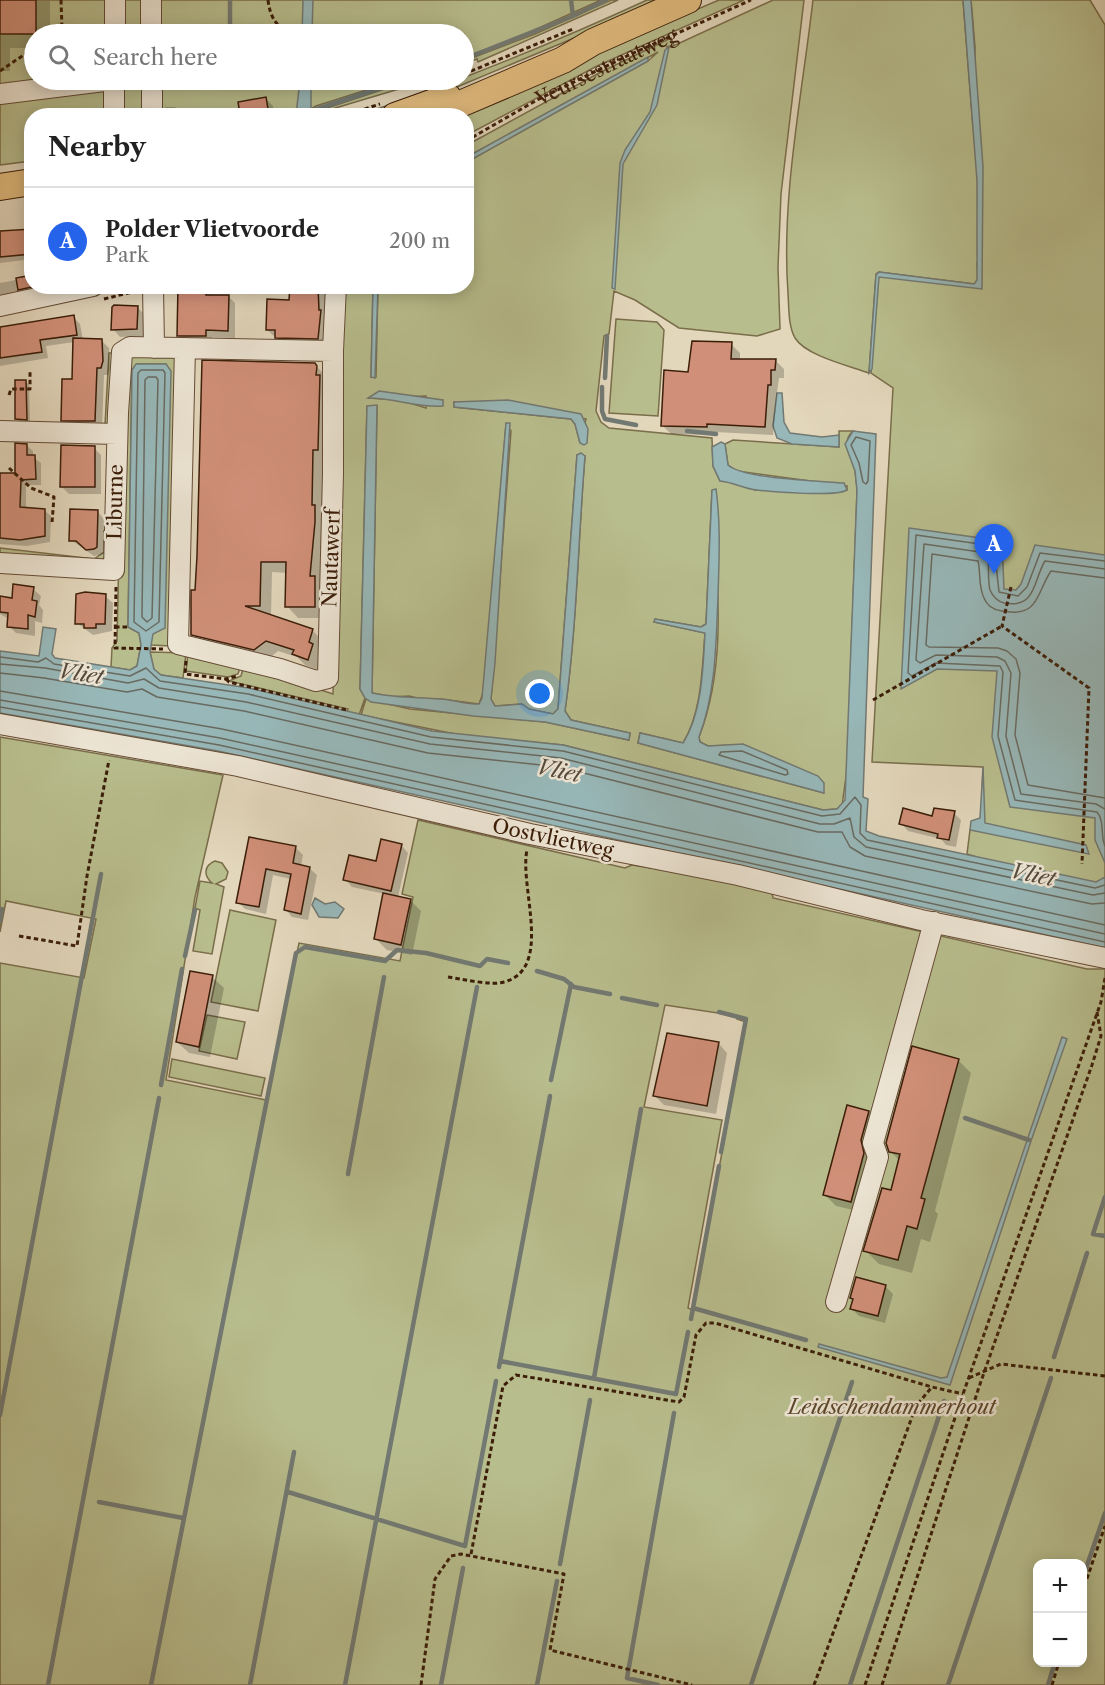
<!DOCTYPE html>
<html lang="en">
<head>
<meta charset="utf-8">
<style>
	:root { --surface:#fff; --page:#f6f6f6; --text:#222; --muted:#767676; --line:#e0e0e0; --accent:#2563eb }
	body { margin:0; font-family:"Libre Caslon Text",serif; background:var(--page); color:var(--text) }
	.controls { position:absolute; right:18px; bottom:18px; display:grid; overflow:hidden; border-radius:12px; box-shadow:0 3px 15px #0003 }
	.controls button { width:54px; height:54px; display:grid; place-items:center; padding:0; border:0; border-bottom:2px solid var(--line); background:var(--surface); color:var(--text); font:30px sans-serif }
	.you { position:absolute; left:540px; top:694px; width:21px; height:21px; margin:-15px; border:4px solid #fff; border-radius:50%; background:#1a73e8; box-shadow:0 0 0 9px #1a73e833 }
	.badge { display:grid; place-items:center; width:39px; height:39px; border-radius:50%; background:var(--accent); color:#fff; font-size:20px; font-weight:700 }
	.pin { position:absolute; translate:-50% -50px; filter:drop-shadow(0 2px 3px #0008) }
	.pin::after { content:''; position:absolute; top:32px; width:21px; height:18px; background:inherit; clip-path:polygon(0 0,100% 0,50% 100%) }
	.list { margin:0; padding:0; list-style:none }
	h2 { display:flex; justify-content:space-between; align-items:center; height:78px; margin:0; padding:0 24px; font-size:26px }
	h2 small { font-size:20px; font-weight:400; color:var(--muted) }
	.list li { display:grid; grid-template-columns:39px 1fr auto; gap:18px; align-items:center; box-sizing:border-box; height:108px; padding:0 24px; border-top:2px solid var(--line) }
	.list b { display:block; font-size:22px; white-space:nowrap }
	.list p { margin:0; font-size:20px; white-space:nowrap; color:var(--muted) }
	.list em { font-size:20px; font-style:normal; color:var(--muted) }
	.icon { flex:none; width:33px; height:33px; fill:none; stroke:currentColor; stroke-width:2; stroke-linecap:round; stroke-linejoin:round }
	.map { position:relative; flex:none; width:1105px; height:1685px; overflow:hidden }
	.search { position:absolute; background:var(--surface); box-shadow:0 3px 15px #0003; left:24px; top:24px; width:450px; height:66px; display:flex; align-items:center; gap:15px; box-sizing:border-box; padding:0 21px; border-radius:33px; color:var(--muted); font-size:22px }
	.panel { position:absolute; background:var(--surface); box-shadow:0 3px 15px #0003; left:24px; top:108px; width:450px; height:186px; border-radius:24px }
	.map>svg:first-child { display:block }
</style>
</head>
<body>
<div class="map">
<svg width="1105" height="1685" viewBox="0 0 1105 1685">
	<rect width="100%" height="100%" fill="#e2d6bb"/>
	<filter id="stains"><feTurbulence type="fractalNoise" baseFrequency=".00333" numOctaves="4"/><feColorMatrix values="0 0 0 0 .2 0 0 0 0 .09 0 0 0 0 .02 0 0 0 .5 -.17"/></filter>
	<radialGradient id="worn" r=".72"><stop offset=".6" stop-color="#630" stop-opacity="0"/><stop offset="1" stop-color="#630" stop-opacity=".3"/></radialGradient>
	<path fill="#b8bd8d" stroke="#7a6d4a" stroke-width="1.5" fill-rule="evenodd" d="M0 0H601L521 36 464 58V34H34V80H398L316 106 300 115 32 116 31 161 0 165Z
		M611 0H618L478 62 477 59 471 61V64L464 67V61L535 34Z
		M647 0H665L433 97 375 115 356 116C456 83 551 44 647 0Z
		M719 0H744L597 66 467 135 466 116H446Z
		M773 0H804L781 194 778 267 780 329 757 336 679 328 635 300 614 291 609 334 604 336 596 411 601 422 609 428 712 438 713 466 720 481 732 482 755 490H847V486L737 471 728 465 725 444 733 440 839 447V431H853C839 444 853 457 855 471 856 478 857 485 857 491L847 769 842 806 837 809 823 810 563 745 465 736 361 715 366 699 410 709 546 722 629 740 630 733 571 720 565 711C577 626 578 541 585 456L577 455 558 709 553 714 529 709 522 704 495 706 491 699 511 431 506 424 484 690 479 704 440 699 425 700 409 696 393 697 372 693 377 406 367 407 360 689 365 698 359 715 347 712 348 709 229 681 241 676 244 665 333 694 342 287H373L371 377H376L378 287 466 286 467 162 648 61 658 52 467 157V145L599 73 671 38 674 45 666 47H671ZM426 396V408L400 400 368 398ZM454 402 586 419 580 443 575 424 571 419 454 407ZM712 490C716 570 729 661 699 737L700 742 708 746 743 745 824 793 638 743 640 733 683 743C702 712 702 669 705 633L654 622 655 619 701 627 706 624Z
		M813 0H963L973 127 975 47 971 0H1090L1105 25V897L967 854 970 830 981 831 983 767 872 762 893 388 871 373 877 276 880 274 979 287 977 262 978 281 974 284 879 272 876 274 869 373C850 366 806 356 795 338 788 325 789 307 788 293 781 196 802 96 813 0Z
		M412 80H429L312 115V113Z
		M616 319 657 322 664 330 658 416 609 413Z
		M132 352 178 358 171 646 151 645 166 364H137L132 370 128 627 139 633 141 645 137 666 130 670 111 667 112 648 117 641 123 364Z
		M109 353H113L110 424 105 425Z
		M104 531H109L107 555 99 563 0 558V548L94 559 104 552Z
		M150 652 186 653 183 678 161 675 154 670Z
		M188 653 241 664 238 674 228 677 186 671Z
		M0 737 223 775 195 897 166 1080 266 1100 299 943 400 961 413 897 402 894 418 820 625 868 632 865 724 879 772 893 773 898 1087 969H1105V1685H0V963L84 978 96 919 6 901 0 932ZM665 1005 738 1016 737 1019 746 1022 693 1310 688 1308 722 1120 644 1107ZM1038 1564H1082V1662H1038Z
		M215 861 222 863 228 872 226 879 216 884 224 887 212 954 193 951 200 910 195 908 200 881 212 883C204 876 203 866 215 861Z
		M230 910 276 920 258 1011 211 1002Z
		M207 1015 245 1022 237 1059 199 1051Z
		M172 1059 265 1078 261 1096 169 1077Z"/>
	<path fill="#97b7b8" stroke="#727972" stroke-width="1.5" d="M303 0H313L312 34H302Z
		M963 0H971L983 167 982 289 879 277 872 369 869 373 876 275 879 272 974 284 977 280V181Z
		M669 47 657 105 623 164 615 289 612 288 620 163 625 150 650 112 665 50Z
		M648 57V61L467 162V157Z
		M300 80H311V111L296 115Z
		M373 287H378L375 378 371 377Z
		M136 364H166L171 371 165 628 153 634 150 652 154 669 161 675 249 688 432 731 563 745 823 810 837 809 845 800 857 491 855 471 845 444 853 431 876 434 863 797 868 799 866 831 879 836 1096 882 1105 877V948L218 751 0 713V651L39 656 43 627 56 629 52 654 55 658 130 670 137 666 141 645 139 633 128 627 132 370Z
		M379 391 443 400V406C418 408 394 398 368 398Z
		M777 393H782L784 422 790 433 822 437 839 435V447L792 444 777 438 773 426Z
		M508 400 581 414 588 429 587 443 584 445 580 443 575 424 571 419 454 407V402Z
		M377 405 372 693C395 698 418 697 441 699 454 700 466 704 479 704L482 698 506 423H510L495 663 491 699 495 706 522 704 529 709 553 714 558 709 577 455 581 453 585 456C578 541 577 626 565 711L571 720 630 733 629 740 545 722 473 716 371 702 365 698 360 689 367 406Z
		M721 442 725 444 728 465C743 479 821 481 844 483L847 490C836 497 774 492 757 490 744 489 733 482 720 481L713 466 712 447Z
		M716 489C721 525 719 560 718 596 716 643 716 693 699 737L700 742 708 746 743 744 818 776 824 783V793L638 743 640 733 683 743C702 713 703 669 705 633L654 622 655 619 701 627 706 624 712 490Z
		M909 528 1002 541 1004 589 1016 590 1021 584 1035 545 1105 555V863L1095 840V818L1010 807 992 737 997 671 937 669 901 689Z
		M983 767 985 823 1086 845 1089 854 970 830 971 821 980 818Z
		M315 898 325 904 335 902 344 909 338 918 319 917 312 905Z
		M1062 1037 1067 1039 1031 1141 950 1385 818 1347 819 1344 941 1378 947 1377Z"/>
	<path fill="#0003" d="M0 0 50 1V34H34V48H10V71H0Z
		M265 98 273 106 274 116 242 114 240 103Z
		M165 107H175L183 116H165Z
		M32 230V259L0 263V233Z
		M32 277V286H65L0 302V283Z
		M291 286H326L325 344H283L267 330 291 301Z
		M206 287 213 296H228L235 303V338L212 337V343L186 342 179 335Z
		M137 307 144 314V336L120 337 113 329Z
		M73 317 80 324 83 340 102 341 109 348 110 369 108 375H104L102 427H70L63 420 74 381 75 342 46 346 48 358 0 366V329Z
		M731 344 740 353V360H775L784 369V378H779L777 393 773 435 715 432V435L671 434 663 426 689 373Z
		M314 364 326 376 325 618H298L287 606 288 573 272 572 271 616 312 630 323 641 319 670 305 665 297 657 278 651 266 661 204 646 192 634 197 592Z
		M26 381 29 385 30 422H20L16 419Z
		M26 445 33 451V457L41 463V485H26V509L44 510 51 516 50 542 27 546 0 544V474H17Z
		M93 447 101 455V494H69L62 487Z
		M97 511 104 519V554L94 556 71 540Z
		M33 589 41 596 39 605 43 610 42 623 35 621V636L16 633 9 626V619L0 614V597L13 599Z
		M105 596 113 603 112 631 93 635 77 623Z
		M954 813 961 820 956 847 946 845 941 839 908 831 901 823Z
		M251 838 296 848 303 855 301 866 309 868 317 875 308 920 292 917 285 909 291 879 273 875 266 914 245 909 238 902Z
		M401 845 408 853 398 897 410 900 421 911 412 955 387 950 375 938 385 894 352 887 345 879 377 863Z
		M212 977 224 988 210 1057 189 1053 177 1042Z
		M718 1043 727 1053 716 1114 664 1105 654 1095Z
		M958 1060 971 1073 935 1211 938 1214 930 1242 921 1239 912 1273 879 1264 865 1250 892 1192 900 1161 890 1151Z
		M869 1112 880 1123 862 1212 836 1206 824 1194Z
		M885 1286 893 1294 885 1323 859 1316 852 1309 854 1301 851 1298Z"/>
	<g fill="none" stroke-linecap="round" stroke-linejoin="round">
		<path stroke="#696a60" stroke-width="1.5" d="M141 370H163L165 373 159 622 146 631 134 622 138 373Z
			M148 377H156L158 380 152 618 147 622 142 617 145 380Z
			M856 437 870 441 868 481 866 484 863 482 859 463 851 445Z
			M1105 561 1040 553 1027 587 1018 596 999 592 994 546 916 535 908 673 912 676 936 663 1000 666 1003 672 998 736 1015 800 1097 812C1105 821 1100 836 1105 846
			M1105 569 1045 561C1033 580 1037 609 1004 603 997 601 993 597 990 590 987 578 990 565 987 553L924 544 916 660 920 663 936 655 997 657 1005 661 1011 673 1006 736 1021 794 1096 804 1105 809
			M1105 578 1051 571C1036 593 1040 618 1002 611 994 610 987 606 984 598 978 586 981 573 978 561L932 554 926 645 929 647 998 648 1007 651 1016 659 1020 673 1015 735 1028 785 1105 798
			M0 657 38 662 46 658 54 664 130 676 146 668 160 681 248 694 431 737 563 751 822 816 840 814 855 797 861 805 860 833 867 840 1095 888 1105 885
			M0 664 45 668 128 683 144 679 159 688 246 702 430 744 561 758 820 824H834L850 818 854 837 866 847 1093 895 1105 893
			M0 673 44 678 127 692 142 689 157 697 244 711 428 753 560 767 818 832H842L850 847 865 856 1092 904 1105 903
			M0 691 222 729 1105 925
			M0 700 220 738 1105 934
			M0 707 219 745 1105 942
			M742 751 787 770 788 774 785 775 719 755 721 752Z"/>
		<path stroke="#727972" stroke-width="4.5" d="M571 0 573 16 606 0
			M230 34V0
			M464 59 573 16
			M311 111 405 80
			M605 378 607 336
			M602 387V411L605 419 636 425
			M687 431 716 434
			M0 921 2 909
			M185 956 195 910
			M537 971 564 979 574 987 610 994
			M622 998 657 1005
			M719 1012 746 1019 721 1152
			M551 1080 571 984
			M161 1085 182 969
			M965 1118 1029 1140
			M348 1174 384 977
			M1105 1197 1093 1234 1105 1236
			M693 1308 806 1340
			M691 1319 719 1166
			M1054 1357 1087 1253
			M500 1361 676 1394 688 1332
			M499 1367 550 1096
			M594 1378 641 1109
			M0 1415 101 874
			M288 1492 465 1546 496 1381
			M99 1502 183 1518
			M560 1564 590 1400
			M1082 1580 1105 1513
			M48 1685 159 1098
			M151 1685 296 953 305 947 385 961 397 950 426 953 480 966 487 959 508 963
			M250 1685 294 1452
			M345 1685 477 987
			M441 1685 463 1568
			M537 1685 557 1581
			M658 1685 627 1678 674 1413
			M751 1685 852 1382
			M850 1685 944 1401
			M948 1685 1051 1378
			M1048 1685 1055 1662"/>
	</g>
	<path fill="#d08f78" stroke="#3b1d08" stroke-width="1.5" d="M0 0H36V34H0Z
		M266 97 268 109 240 114 238 102Z
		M32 229V254L0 257V231Z
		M32 275V287L18 290 16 278Z
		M178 286H207L206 295H229L228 331 206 330V336H177Z
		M290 286H318L319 310H321L318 339 275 338V330H266L267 299 289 300Z
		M114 305 138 306 137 329 111 330 112 307Z
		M74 315 77 335 40 340 42 352 0 358V327Z
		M73 338 102 339 103 361 101 368H97L95 421H61L62 379H72Z
		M692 341 732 342 731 359H776L775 370H771V385H768L765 427 707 424V427L661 426 664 370 688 372Z
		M202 360 315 363 317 366 316 375H320L318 450H313L312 505H315V522L310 576H315V607H285L286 562H261L260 606H245L313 629 309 642 313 644 308 660 292 654 294 650 266 641 254 650 191 635V590H195L197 556Z
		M15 380H26L27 420 15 419Z
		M15 443 27 444V455H35L36 479 21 480 20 507 45 509V536L20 540 0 538V473H15Z
		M61 445 95 446V487H60Z
		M70 509 98 510 97 547 94 549 86 550 76 541H69Z
		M13 584 34 587 32 600 37 601 35 617 28 615V629L7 627 8 613 0 612V596L12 598Z
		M85 592 106 594 105 624H96V628H84V624H75L76 594Z
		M903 808 932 816 934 808 955 811 949 840 937 838 938 834 899 824Z
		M249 837 296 846 293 863 310 867 301 914 284 910 291 874 266 869 259 907 236 903Z
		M381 839 402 844 391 891 343 880 349 855 376 861Z
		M383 893 411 899 401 945 374 939Z
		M190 971 213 975 199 1047 176 1042Z
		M667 1033 719 1042 707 1106 653 1096Z
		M912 1046 959 1059 921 1198 925 1199 917 1229 907 1226 898 1260 863 1251 882 1188 891 1190 900 1154 889 1152 886 1143Z
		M847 1105 869 1111 861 1140 864 1153 851 1202 823 1195Z
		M856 1277 886 1285 878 1316 850 1309 853 1299 850 1298Z"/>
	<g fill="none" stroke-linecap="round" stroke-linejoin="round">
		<g stroke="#654b35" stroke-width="22">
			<path id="minor" d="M115 0V34
				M151 0V34
				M114 80V116
				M152 80V116
				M0 94 112 80
				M153 286 154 348
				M0 306 93 286
				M333 351 336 286
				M0 431 117 434
				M0 563 114 570 118 413 122 352 130 347 333 351V473L328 678 316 681 280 669 178 644 185 348
				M0 724 238 766 530 834 738 875 921 920 1105 958
				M836 1302 878 1157 873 1143 934 922"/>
		</g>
		<g stroke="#3b1d08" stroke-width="28">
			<path id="major" d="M395 116 448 97
				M432 116 563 60 593 42 688 0
				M0 187 32 182"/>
		</g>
		<g stroke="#3b1d08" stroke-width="3" stroke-dasharray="4.5 3" stroke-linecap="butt">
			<path d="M61 0 62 29H90L96 34"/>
			<path d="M268 0C270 16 275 25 289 34"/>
			<path d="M54 34 62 29"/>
			<path d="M0 71 34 48"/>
			<path d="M464 74 573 29"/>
			<path d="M343 116 380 104"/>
			<path id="s1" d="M466 141 537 100 627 56 751 0"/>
			<path d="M104 299 136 291"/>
			<path d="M9 395 11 389H30V371"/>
			<path d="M9 468 31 488 54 497 52 523"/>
			<path d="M116 587 115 648 163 649"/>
			<path d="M1011 587 1002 626 1089 688 1082 864"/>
			<path d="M115 627H128"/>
			<path d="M186 661 185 674 226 679 237 676"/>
			<path d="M226 679 229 682 347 710"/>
			<path d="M873 700 1002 626"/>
			<path d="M19 936 77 946 87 876 109 760"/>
			<path d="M448 977C462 979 492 986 504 982 554 969 519 887 527 850"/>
			<path d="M969 1378 1001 1364 1105 1376"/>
			<path d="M471 1554 503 1386 516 1375 679 1402 684 1397 696 1335 706 1323H715L932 1387"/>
			<path d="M1082 1593 1105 1526"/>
			<path d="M421 1685 435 1579 451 1556 461 1554 564 1574 550 1650 692 1685"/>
			<path d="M814 1685 916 1406 932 1387 963 1394"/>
			<path d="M865 1685 963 1394 1101 1002 1105 978"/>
			<path d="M882 1685 979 1387 1092 1065 1101 1036 1097 1012"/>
			<path d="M1052 1685 1059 1662"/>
		</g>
		<use href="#minor" stroke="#ece4d3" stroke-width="20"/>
		<use href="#major" stroke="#e1bb7e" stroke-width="26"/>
	</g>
	<g text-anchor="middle" stroke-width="5" stroke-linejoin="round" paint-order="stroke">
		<g font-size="20" fill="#3b1d08" stroke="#ece4d3">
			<text dy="7" stroke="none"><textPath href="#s1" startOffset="159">Veursestraatweg</textPath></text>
			<text transform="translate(115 502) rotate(-89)" y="7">Liburne</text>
			<text transform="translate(331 558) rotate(-88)" y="7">Nautawerf</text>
			<text transform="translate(553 838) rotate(12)" y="7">Oostvlietweg</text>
		</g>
		<g font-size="20" font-style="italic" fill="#5a4529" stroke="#ece4d3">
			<text x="892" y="1414">Leidschendammerhout</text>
		</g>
		<g font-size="21" font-style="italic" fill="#574b3d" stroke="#ece4d3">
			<text transform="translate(81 674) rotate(9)" y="7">Vliet</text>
			<text transform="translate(559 771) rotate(12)" y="7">Vliet</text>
			<text transform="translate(1033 875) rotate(12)" y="7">Vliet</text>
		</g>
	</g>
	<rect width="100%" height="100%" filter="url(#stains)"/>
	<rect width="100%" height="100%" fill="url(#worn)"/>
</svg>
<div class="controls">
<button>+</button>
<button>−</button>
</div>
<div class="you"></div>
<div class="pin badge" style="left:994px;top:574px">A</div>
<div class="search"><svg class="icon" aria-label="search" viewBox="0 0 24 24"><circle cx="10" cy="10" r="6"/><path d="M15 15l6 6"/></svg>Search here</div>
<section class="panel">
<h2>Nearby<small></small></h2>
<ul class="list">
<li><span class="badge">A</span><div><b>Polder Vlietvoorde</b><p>Park</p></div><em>200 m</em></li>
</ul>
</section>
</div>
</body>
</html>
